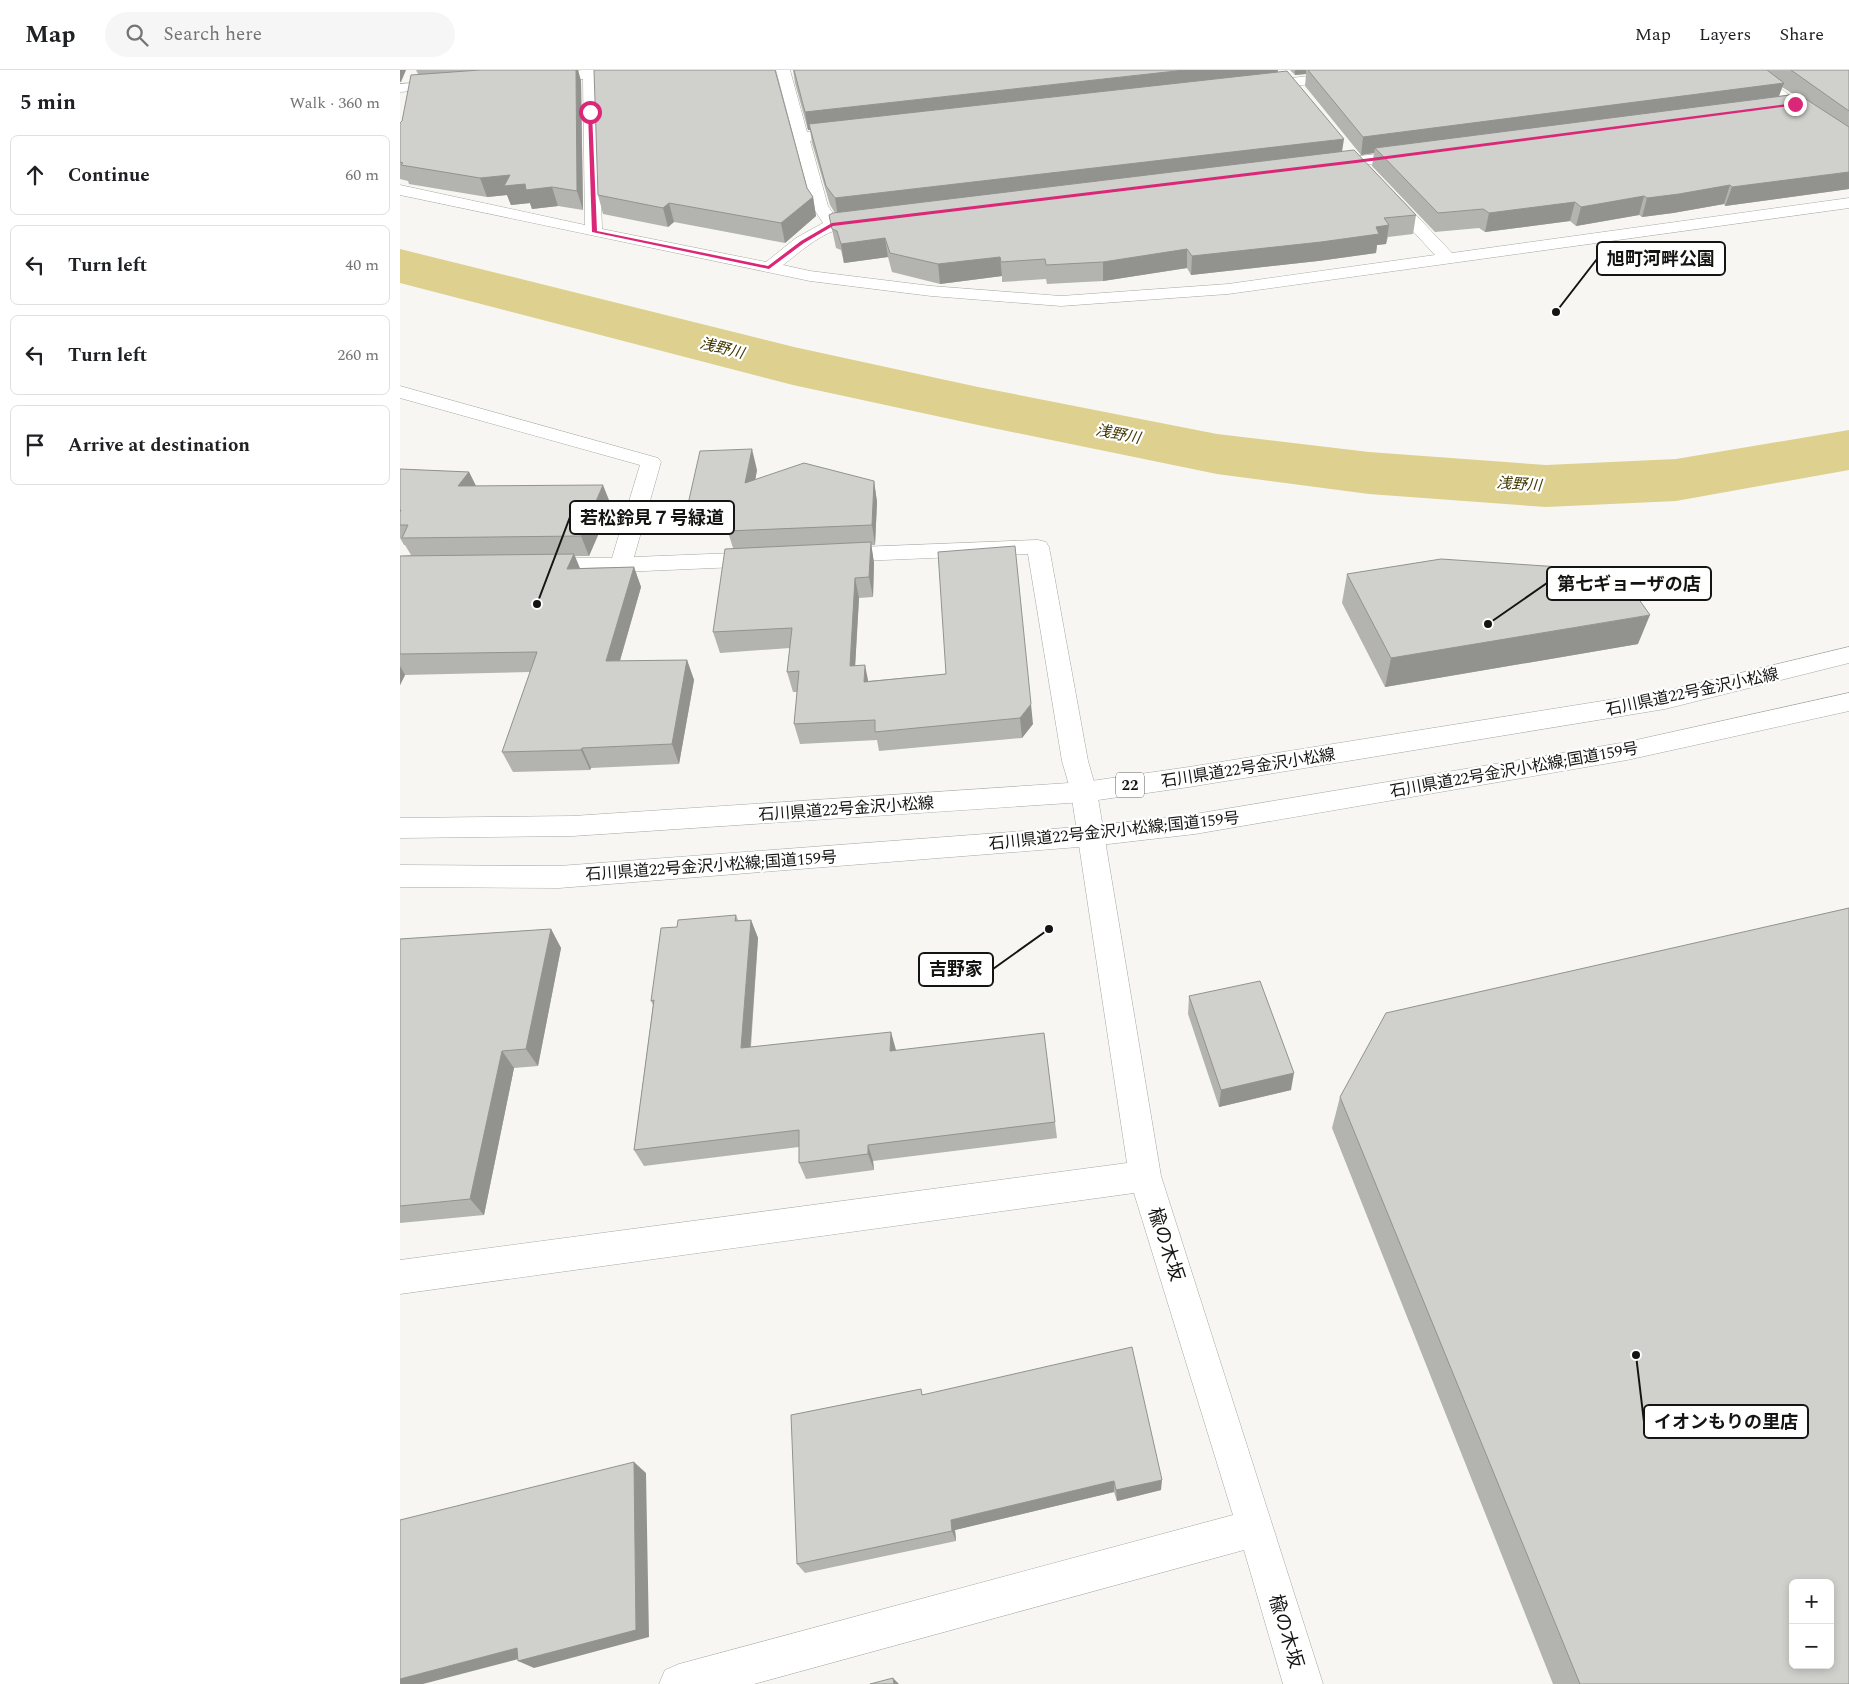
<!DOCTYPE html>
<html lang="en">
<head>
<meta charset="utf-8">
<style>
	:root { --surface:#fff; --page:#f6f6f6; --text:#202124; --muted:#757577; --line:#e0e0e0 }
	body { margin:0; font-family:Spectral,"Noto Sans JP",serif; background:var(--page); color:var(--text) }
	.controls { position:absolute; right:15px; bottom:15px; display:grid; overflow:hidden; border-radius:8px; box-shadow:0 2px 8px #0003 }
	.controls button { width:45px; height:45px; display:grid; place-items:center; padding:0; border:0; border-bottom:1px solid var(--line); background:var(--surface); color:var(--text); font:25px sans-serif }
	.stop { position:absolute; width:15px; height:15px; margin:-11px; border:4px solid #db2777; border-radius:50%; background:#fff }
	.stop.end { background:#db2777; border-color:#fff; box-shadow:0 1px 5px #0008 }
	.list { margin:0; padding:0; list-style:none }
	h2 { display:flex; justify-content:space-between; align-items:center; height:65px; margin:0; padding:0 20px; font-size:21px }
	h2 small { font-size:16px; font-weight:400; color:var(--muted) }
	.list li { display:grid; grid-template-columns:32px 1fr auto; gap:15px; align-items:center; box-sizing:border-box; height:80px; margin:0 10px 10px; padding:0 10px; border:1px solid var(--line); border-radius:8px }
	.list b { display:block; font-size:19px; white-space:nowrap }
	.list em { font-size:16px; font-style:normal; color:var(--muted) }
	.icon { flex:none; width:28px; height:28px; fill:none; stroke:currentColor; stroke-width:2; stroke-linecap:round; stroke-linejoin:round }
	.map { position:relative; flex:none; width:1449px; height:1614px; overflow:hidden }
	header { display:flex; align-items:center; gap:30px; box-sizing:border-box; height:70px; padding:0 25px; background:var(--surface); border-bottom:1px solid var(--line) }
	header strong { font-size:24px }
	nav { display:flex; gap:28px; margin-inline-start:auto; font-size:18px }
	.search { width:350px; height:45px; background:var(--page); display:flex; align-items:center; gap:12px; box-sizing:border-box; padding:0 18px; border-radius:28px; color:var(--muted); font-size:19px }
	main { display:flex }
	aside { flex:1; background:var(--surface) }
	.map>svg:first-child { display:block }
</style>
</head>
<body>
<header>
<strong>Map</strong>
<div class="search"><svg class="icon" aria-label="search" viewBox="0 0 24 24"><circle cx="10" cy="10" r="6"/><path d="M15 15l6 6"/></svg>Search here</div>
<nav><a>Map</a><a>Layers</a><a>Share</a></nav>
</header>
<main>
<aside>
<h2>5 min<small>Walk · 360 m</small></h2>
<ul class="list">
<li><svg class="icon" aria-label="ahead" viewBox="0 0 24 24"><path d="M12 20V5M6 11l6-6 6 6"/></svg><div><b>Continue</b></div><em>60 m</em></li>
<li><svg class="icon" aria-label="left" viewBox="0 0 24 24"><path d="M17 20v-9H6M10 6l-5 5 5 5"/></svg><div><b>Turn left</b></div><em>40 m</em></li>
<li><svg class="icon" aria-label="left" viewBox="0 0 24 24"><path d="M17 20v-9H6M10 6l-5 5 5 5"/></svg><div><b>Turn left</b></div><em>260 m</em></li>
<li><svg class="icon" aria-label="arrive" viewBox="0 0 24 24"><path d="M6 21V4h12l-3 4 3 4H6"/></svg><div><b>Arrive at destination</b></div></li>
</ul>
</aside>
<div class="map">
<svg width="1449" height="1614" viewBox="0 0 1449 1614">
	<rect width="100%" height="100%" fill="#f7f6f2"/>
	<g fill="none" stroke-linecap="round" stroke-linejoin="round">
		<path fill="#ded08e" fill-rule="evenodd" d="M0 179 394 277 578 317 817 364 969 382 1146 395 1276 389 1449 360V400L1276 431 1146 437 969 424 817 404 578 355 393 315 0 213Z"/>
		<g stroke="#a6a6a2" stroke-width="1">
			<path id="minor" d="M183 0H254L252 3 247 4 197 8 202 159 366 192 396 168 423 153 412 136 376 0H390L407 62 447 57 452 59 455 62 452 65 447 67 410 71 428 136 437 149 469 145 475 146 477 150 475 154C463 157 448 155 436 160 416 167 399 183 383 195L410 201 531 216 661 226 828 214 1035 185 983 129 981 126 983 123H995L1052 183 1449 128V138L828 224 661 236 531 226 410 211 0 125V115L185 155 183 9 143 12 138 11 136 8 138 5 143 4Z
				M960 0H1005L1003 3 998 4 858 20 853 19 851 16 853 13 858 12Z
				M1341 0H1357L1402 35 1400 38C1390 41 1377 44 1367 41L1365 38 1367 35 1382 32Z
				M46 11 51 12 53 15 51 18 0 22V14Z
				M1010 80 1016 82 1018 85 1016 88 926 100 920 98 918 95 920 92 926 90Z
				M0 316 258 388 261 392 234 487 360 482 368 484 371 489 368 494 360 496 221 502H141L133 500 130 495 133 490 141 488H212L240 395 0 328Z
				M638 470 646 472 649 477 688 691 697 722 761 1106 923 1614H883L844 1480 354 1614H259L265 1600 279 1594 833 1445 734 1123 0 1224V1190L727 1093 671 722 662 691 628 484 435 492 427 490 424 485 427 480 435 478Z"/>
		</g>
		<g stroke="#a6a6a2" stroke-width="1">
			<path id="major" d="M1449 577V593L1265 639 789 717 684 732 173 766 0 768V748L173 746 684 712 789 697 1265 621Z
				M1449 623V641L1227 690 795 764 691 776 159 818 0 817V795L159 796 691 756 795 744 1227 672Z"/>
		</g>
		<use href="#minor" fill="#fff" fill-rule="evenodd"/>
		<use href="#major" fill="#fff" fill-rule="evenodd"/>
	</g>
	<path fill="#b3b3af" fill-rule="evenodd" d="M16 0H178L181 11 183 140 158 136 132 139 130 133 111 135 107 125 87 127 9 114 8 111 0 109V53L2 51 18 4Z
		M393 0H878L877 2 942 82 1016 145 1013 164 988 167 986 174 977 175 976 183 918 191 791 205 787 198 703 211 647 214 646 209 602 212V206L540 214 492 202 488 187 444 193 441 180 436 178 429 145 435 143 430 135 412 73 410 60H408L395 13Z
		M890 0H1449V119L1325 136 1324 134 1273 143 1242 147 1239 145 1176 156 1170 151 1085 162 1079 158 1035 162 972 96 974 83 961 85 905 16 906 4 895 5ZM1382 17 1393 24 1379 26Z
		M407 118 413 127 416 146 385 173 274 152 268 157 203 144 198 125Z
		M0 399 69 402 76 416 211 435 189 486H175L180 498 234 497 241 517 220 591 287 590 294 610 279 694 191 698 190 700 113 702 102 682 130 602 5 605 0 615V486L11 485 5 475H4L0 468Z
		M357 400 355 410 474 411 477 432 475 475H471L474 493 473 527 459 528 455 596 468 611 546 604 633 654 622 668 479 681 477 670 400 674 394 654 397 622H393L387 602 390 578 320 583 313 562 333 478 328 462 292 463 286 443Z
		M947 504 1238 574 985 617 942 533Z
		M336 845 338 850H351L358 868 351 977 496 980 655 1052 657 1068 473 1091 474 1100 406 1109 399 1093V1077L244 1096 234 1080 253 935 251 931 277 857Z
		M151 859 161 878 138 996 114 998 84 1145 0 1153V869Z
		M789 926 891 1020 819 1037 788 944Z
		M940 1027 1449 1614H1153L932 1058Z
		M523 1325 761 1420 717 1431 714 1422 555 1460 556 1471 405 1503 397 1494Z"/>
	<path fill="#92928f" d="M0 0H6L1 12H0Z
		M176 0H178L181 11 183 140 177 121Z
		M785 0H878L877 7 409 54 410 60H408L405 42Z
		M895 0H906V4L895 5Z
		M1384 13 1377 31 975 78 974 83 961 85 963 67Z
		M944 69 941 88 438 147 435 128Z
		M1449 102V119L1325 136 1332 117Z
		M110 105 125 114 152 117 158 136 132 139 130 133 111 135 107 125 87 127 80 108Z
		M1330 115 1324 134 1273 143 1242 147 1247 128Z
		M1244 126 1239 145 1176 156 1181 137Z
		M413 127 416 146 385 173 381 153Z
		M1175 132 1170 151 1085 162 1089 143Z
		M269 133 274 152 268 157 263 138Z
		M989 155 986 174 977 175 976 183 918 191 791 205 792 186Z
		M485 168 488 187 444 193 441 174Z
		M787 179V198L703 211V192Z
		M600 187 602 206 540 214 538 194Z
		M352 379 357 400 351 434 345 413Z
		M69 402 79 422 58 416Z
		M474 411 477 432 475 475 472 455Z
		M203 415 211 435 189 486 181 466Z
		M471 472 474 493 473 527 469 507Z
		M174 484 182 504 167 499Z
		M234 497 241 517 214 611 206 591Z
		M455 508 459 528 454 616 450 596Z
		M1250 545 1238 574 985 617 991 588Z
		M287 590 294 610 279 694 272 674Z
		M465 595 469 615 464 612Z
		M0 596 5 605 0 615Z
		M631 634 633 654 622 668 620 648Z
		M182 678 191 698 190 700 181 680Z
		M351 850 358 868 349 995 341 978Z
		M151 859 161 878 138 996 126 979Z
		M491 962 496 980 490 981Z
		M102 981 114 998 84 1145 70 1129Z
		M894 1003 891 1020 819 1037 821 1020Z
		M468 1075 473 1091 474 1100 468 1084Z
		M234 1392 246 1403 249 1567 134 1598 118 1591Z
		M762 1410 761 1420 717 1431 716 1420Z
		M714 1411V1422L555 1460 556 1471 552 1461 551 1450Z
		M117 1578 134 1585 23 1614H0V1609Z
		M493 1608 499 1614H494Z"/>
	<path fill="#d0d0cc" stroke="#92928f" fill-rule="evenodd" d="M80 0H176L177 121 152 117 126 120 125 114 104 116 110 105 80 108 1 95 3 93 0 92V53L2 51 11 5Z
		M194 0H375L407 118 413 127 381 153 269 133 263 138 198 125Z
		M394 0H785L405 42Z
		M908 0H1367L1384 13 963 67Z
		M1391 0H1449V41Z
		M887 1 944 69 435 128 426 116 409 54Z
		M1398 24 1449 57V102L1332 117 1330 115 1279 124 1247 128 1244 126 1181 137 1175 132 1089 143 1083 139 1038 143 975 78Z
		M954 80 1016 145 984 148 989 155 976 157 979 164 921 172 792 186 787 179 703 192 646 195 645 189 601 192 600 187 538 194 490 183 485 168 441 174 437 161 432 159 429 145 433 143Z
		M352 379 345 413 404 393 474 411 472 455 328 461 331 442 286 443 300 381Z
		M0 399 69 402 58 416 203 415 181 466 2 468 8 455H0V442L1 440H0Z
		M471 472 469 507 455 508 450 596 465 595 464 612 546 604 538 482 615 476 631 634 620 648 475 662V650L394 654 399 601 387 602 392 558 313 562 325 479Z
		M174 484 167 499 234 497 206 591 287 590 272 674 182 678 181 680 102 682 137 582 0 584V486Z
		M1041 489 1219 501 1250 545 991 588 947 504Z
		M1449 838V1614H1180L940 1027 986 943ZM1393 1513H1430V1595H1393Z
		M336 845 335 851 351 850 341 978 491 962 490 981 644 963 655 1052 468 1075V1084L399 1093V1060L234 1080 254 930 251 931 261 858 277 857 278 850Z
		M151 859 126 979 102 981 70 1129 0 1136V869Z
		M860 911 894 1003 821 1020 789 926Z
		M732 1277 762 1410 716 1420 714 1411 551 1450 552 1461 397 1494 391 1345 521 1319 522 1325Z
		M234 1392 236 1560 118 1591 117 1578 0 1609V1450Z
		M493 1608 494 1614H470Z"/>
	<path fill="#db2777" d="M1395 33 1397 35 956 93 433 156 404 173 369 199 192 162 188 42 190 40 192 42 197 161 368 196 401 171 432 153 956 90Z"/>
	<g text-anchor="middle" stroke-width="4.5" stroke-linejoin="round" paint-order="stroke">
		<g font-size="15" font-style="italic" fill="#413700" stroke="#fff">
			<text transform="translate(322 278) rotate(14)" y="5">浅野川</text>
			<text transform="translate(718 364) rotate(11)" y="5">浅野川</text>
			<text transform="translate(1119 414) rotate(4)" y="5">浅野川</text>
		</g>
		<rect fill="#fff" stroke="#5a5a5a" stroke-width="1" x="716" y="702.5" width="28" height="25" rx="4"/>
		<g font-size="15" font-weight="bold" fill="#141413">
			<text x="730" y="720">22</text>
		</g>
		<g font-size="16" fill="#141413" stroke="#fff">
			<text transform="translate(1292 621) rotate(-12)" y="6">石川県道22号金沢小松線</text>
			<text transform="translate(848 697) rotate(-9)" y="6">石川県道22号金沢小松線</text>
			<text transform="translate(1114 699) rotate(-10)" y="6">石川県道22号金沢小松線;国道159号</text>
			<text transform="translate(446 738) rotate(-4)" y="6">石川県道22号金沢小松線</text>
			<text transform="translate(714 760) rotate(-6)" y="6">石川県道22号金沢小松線;国道159号</text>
			<text transform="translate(311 795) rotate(-4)" y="6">石川県道22号金沢小松線;国道159号</text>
		</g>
		<g font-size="19" fill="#141413" stroke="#fff">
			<text transform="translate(767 1174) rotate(72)" y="7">楡の木坂</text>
			<text transform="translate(887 1561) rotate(73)" y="7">楡の木坂</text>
		</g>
	</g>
	<path fill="none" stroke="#141413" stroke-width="2" d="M1156 242L1197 189M137 534L170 447M1088 554L1147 513M649 859L593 899M1236 1285L1244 1352"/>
	<g fill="#141413" stroke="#fff" stroke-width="2">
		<circle cx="1156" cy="242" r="5"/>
		<circle cx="137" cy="534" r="5"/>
		<circle cx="1088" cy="554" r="5"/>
		<circle cx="649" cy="859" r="5"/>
		<circle cx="1236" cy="1285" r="5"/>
	</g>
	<g fill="#fff" stroke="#141413" stroke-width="2">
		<rect x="1197" y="172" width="128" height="33" rx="5"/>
		<rect x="170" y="431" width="164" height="33" rx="5"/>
		<rect x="1147" y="497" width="164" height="33" rx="5"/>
		<rect x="519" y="883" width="74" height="33" rx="5"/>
		<rect x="1244" y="1335" width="164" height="33" rx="5"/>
	</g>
	<g font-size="18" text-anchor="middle" font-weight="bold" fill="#141413">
		<text x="1261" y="195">旭町河畔公園</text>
		<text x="252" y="454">若松鈴見７号緑道</text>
		<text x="1229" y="520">第七ギョーザの店</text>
		<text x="556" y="905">吉野家</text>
		<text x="1326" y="1358">イオンもりの里店</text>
	</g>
</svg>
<div class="controls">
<button>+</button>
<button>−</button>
</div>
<div class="stop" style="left:190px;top:42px"></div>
<div class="stop end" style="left:1395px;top:34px"></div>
</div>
</main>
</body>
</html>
